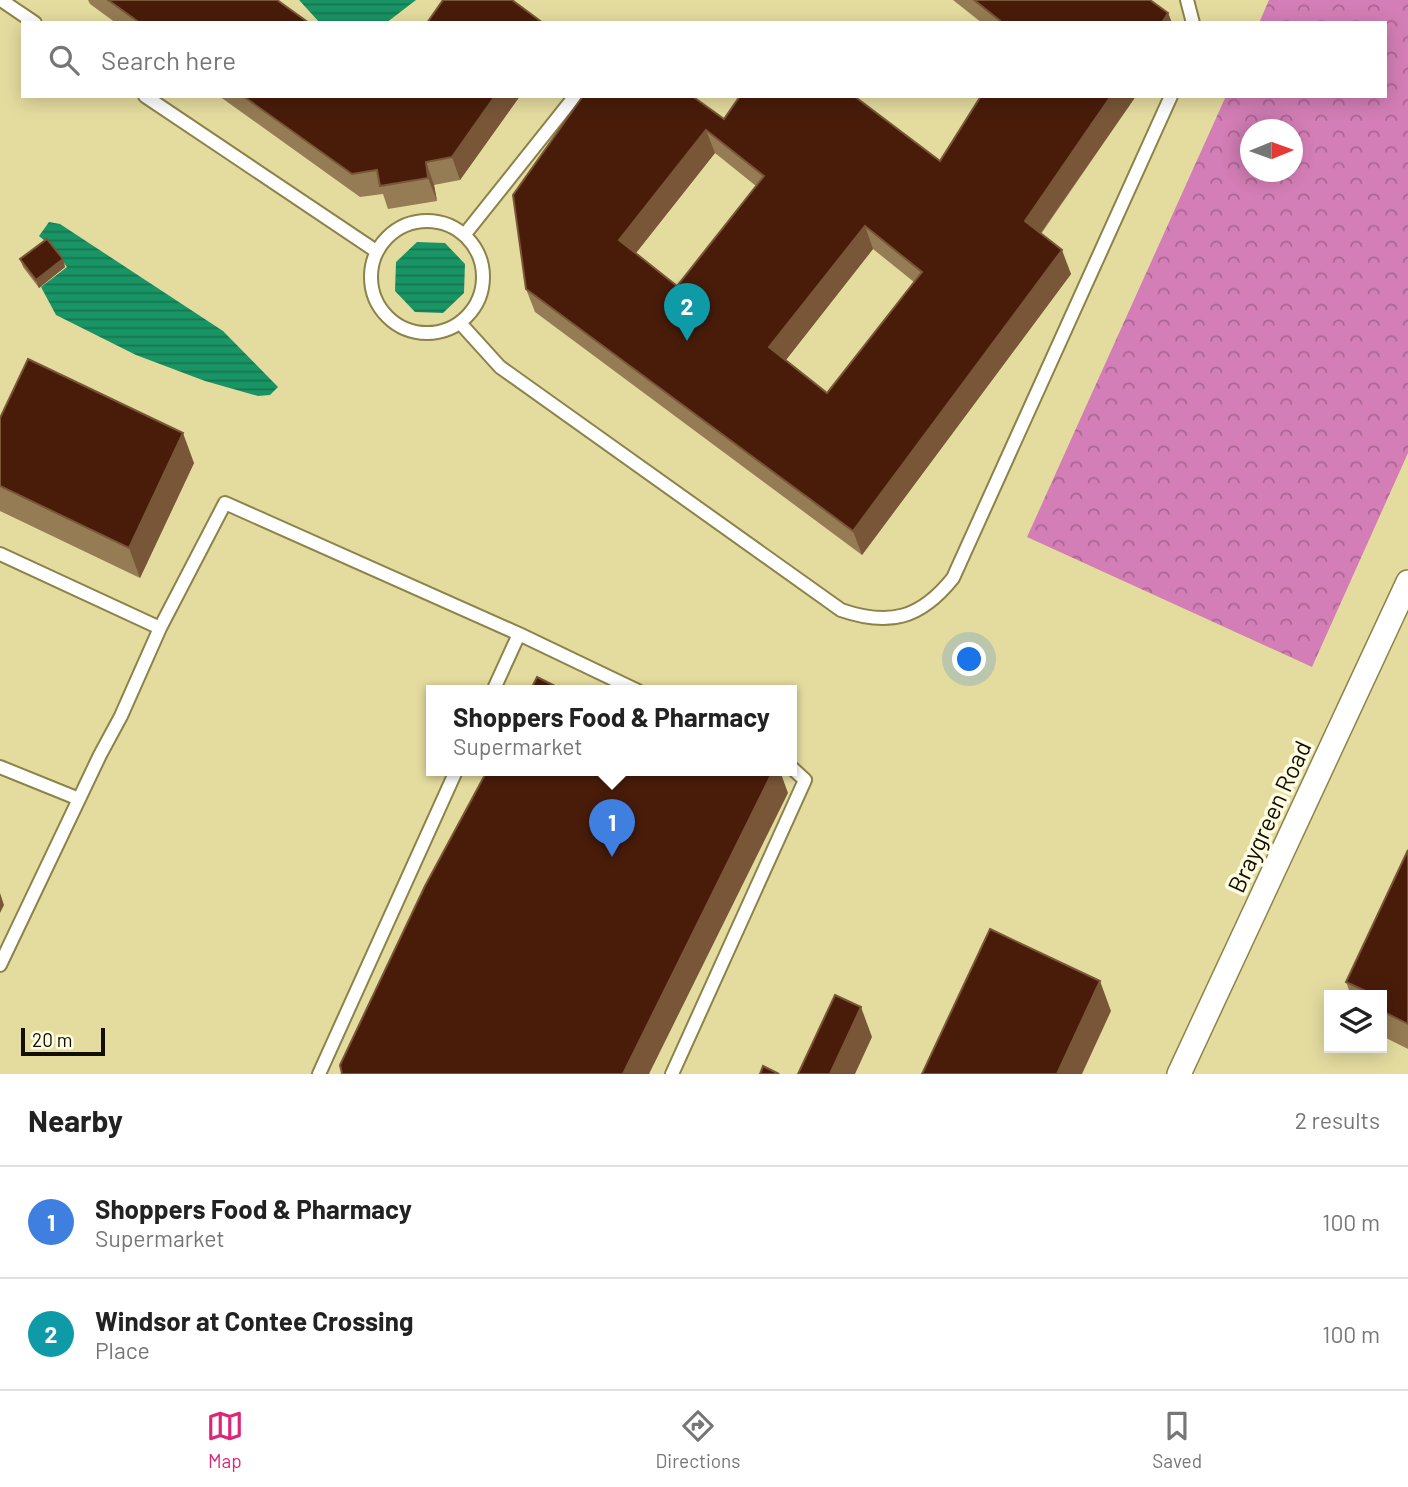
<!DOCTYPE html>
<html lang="en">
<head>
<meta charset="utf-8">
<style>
	:root { --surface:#fff; --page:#f2f2f2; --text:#222; --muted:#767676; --line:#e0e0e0; --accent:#db2777 }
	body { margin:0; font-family:Barlow,sans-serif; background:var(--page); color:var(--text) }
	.controls { position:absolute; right:21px; bottom:21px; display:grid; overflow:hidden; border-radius:0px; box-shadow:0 4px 18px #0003 }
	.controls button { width:63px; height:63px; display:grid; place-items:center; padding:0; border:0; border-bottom:2px solid var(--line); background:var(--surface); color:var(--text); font:35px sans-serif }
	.compass { position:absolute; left:1240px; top:119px; width:63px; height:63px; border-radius:50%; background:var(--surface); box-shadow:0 4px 18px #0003; rotate:89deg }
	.scale { position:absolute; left:21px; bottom:18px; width:84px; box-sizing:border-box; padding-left:7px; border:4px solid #130f00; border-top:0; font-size:19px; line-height:24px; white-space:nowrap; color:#130f00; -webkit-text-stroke:5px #fffce4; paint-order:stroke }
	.you { position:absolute; left:970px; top:660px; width:24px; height:24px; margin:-18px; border:5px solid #fff; border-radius:50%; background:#1a73e8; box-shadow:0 0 0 10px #1a73e833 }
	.badge { display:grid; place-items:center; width:46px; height:46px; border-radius:50%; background:var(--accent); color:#fff; font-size:23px; font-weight:700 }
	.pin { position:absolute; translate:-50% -58px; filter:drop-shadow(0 2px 4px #0008) }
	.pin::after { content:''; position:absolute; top:37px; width:24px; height:21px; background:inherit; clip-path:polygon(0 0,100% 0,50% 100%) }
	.popup { position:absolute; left:426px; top:685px; width:371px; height:91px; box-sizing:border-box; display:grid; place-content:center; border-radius:0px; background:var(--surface); filter:drop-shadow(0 2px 5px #0005); font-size:23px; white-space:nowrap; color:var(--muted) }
	.popup b { font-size:26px; color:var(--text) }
	.popup::after { content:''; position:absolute; left:50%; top:100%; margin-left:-14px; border:14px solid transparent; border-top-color:var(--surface) }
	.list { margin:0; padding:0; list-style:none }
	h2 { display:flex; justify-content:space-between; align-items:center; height:91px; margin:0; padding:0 28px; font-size:30px }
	h2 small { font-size:23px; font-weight:400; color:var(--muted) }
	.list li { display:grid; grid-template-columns:46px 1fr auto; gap:21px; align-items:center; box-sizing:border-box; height:112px; padding:0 28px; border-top:2px solid var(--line) }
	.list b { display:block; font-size:26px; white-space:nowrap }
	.list p { margin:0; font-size:23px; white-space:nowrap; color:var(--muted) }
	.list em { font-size:23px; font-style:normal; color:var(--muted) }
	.icon { flex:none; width:38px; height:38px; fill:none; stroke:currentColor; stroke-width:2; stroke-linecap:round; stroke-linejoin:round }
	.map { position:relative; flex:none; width:1408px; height:1074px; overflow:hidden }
	.search { position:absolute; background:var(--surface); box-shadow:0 4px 18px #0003; left:21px; right:21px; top:21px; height:77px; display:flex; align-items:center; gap:18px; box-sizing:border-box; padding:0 24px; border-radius:0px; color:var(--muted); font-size:26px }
	.sheet { height:315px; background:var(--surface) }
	nav { display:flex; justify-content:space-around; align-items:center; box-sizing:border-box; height:98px; border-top:2px solid var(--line); background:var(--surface); font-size:19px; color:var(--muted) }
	nav a { display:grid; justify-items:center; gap:4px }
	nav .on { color:var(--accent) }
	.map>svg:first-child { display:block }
</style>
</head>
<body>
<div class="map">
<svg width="1408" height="1074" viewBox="0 0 1408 1074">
	<defs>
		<pattern id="forest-crowns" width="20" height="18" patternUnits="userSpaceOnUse" patternTransform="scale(1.75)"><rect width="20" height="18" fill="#d37eb6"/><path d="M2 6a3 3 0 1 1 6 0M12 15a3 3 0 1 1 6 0" fill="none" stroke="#aa6692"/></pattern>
		<pattern id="water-rules" width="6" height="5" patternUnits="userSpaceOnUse" patternTransform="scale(1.75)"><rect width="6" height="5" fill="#199465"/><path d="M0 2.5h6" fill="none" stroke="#157751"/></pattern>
	</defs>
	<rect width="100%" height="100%" fill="#e4dc9f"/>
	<path fill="url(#forest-crowns)" fill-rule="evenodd" d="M1269 0H1408V453L1312 667 1027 537 1226 96H1385V23H1259ZM1250 130H1292V172H1250Z"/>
	<path fill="url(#water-rules)" d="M299 0H416L386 23H320Z
		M49 222 60 224 223 331 278 387 270 395 258 396 205 381 136 355 56 315 41 287 67 267 52 247 39 236Z
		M417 242 445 243 465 264 464 293 443 313 415 312 395 291 396 262Z"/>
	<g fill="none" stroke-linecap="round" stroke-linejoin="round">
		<g stroke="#8c834a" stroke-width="16">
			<path id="lane" d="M1 0 35 23
				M1187 0 1193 23
				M145 96 376 251
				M371 277a56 56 0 1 1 112 0a56 56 0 1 1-112 0Z
				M465 234 575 96
				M461 324 500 367 841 610C890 627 921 618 953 578L1171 96
				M0 554 160 628
				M493 691 519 634
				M0 767 79 799
				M0 965 100 755 121 716 160 628 225 503 519 634 638 691
				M319 1074 456 771
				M672 1074 805 780 792 768"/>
		</g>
		<g stroke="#8c834a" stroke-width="26">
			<path id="street" d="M1179 1074 1408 582"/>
		</g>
		<use href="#lane" stroke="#fff" stroke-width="12"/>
		<use href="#street" stroke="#fff" stroke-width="23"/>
	</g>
	<path fill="#967c54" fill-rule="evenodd" d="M88 0H277L309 23H116L90 4Z
		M953 0H1150L1168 13 1172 23H982Z
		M219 96H520L460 180 434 185 437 201 388 209 383 194 360 197Z
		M981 96H1136L1041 234 1071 274 862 555 535 312 526 289 513 195 724 119 940 161ZM715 153 756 186 677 286 636 253ZM873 249 914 282 827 393 786 360Z
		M20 259H63L65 267 39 288 23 267Z
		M0 418 194 463 140 578 0 511Z
		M1408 850V1049L1382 1036V995H1351L1346 982Z"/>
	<path fill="#785637" d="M1168 13 1172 23H1162Z
		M495 96H520L460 180 452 157Z
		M1111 96H1136L1033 244 1025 221Z
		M706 130 715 153 628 263 619 240Z
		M426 162 434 185 437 201 428 178Z
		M865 226 873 249 778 370 769 347Z
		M1062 250 1071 274 862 555 853 531Z
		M63 259 65 267 39 288 36 280Z
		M183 433 194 463 140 578 129 548Z
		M773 771H780L788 793 649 1074H623Z
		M0 893 4 905 0 913Z
		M1100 981 1111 1011 1082 1074H1057Z
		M861 1007 872 1037 855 1074H830Z"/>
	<path fill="#491c0a" stroke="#785637" stroke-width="2" fill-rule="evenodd" d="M108 0H277L309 23H140Z
		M443 0H512L543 23H427Z
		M974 0H1150L1168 13 1162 23H1003Z
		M243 96H495L452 157 426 162 428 178 380 186 377 170 352 174Z
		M583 96H692L724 119 740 96H854L940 161 981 96H1111L1025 221 1062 250 853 531 526 289 513 195ZM706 130 764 176 677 286 619 240ZM865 226 922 272 827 393 769 347Z
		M47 239 63 259 36 280 20 259Z
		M28 359 183 433 129 548 0 486V418Z
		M537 677 565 691H530Z
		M487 771H773L623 1074H342L340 1065 425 886Z
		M1408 850V1024L1382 1011V995H1374L1346 982Z
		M990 929 1100 981 1057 1074H922Z
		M835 995 861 1007 830 1074H798Z
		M763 1066 779 1074H760Z"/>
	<g text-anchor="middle" stroke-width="7" stroke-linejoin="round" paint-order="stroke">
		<g font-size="24" fill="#130f00" stroke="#fffce4">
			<text transform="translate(1270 817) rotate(-65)" y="8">Braygreen Road</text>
		</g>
	</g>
</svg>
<div class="controls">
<button><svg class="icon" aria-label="layers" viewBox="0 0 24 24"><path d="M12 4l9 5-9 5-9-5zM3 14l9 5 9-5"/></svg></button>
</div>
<svg class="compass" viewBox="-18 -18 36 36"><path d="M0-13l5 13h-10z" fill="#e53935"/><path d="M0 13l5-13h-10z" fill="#767676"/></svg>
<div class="scale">20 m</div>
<div class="you"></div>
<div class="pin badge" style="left:612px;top:857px;background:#3f7fe0">1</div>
<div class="popup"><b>Shoppers Food &amp; Pharmacy</b>Supermarket</div>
<div class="pin badge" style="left:687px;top:341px;background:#0f9aa8">2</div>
<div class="search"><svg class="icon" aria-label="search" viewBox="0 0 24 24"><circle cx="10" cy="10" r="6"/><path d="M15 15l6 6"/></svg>Search here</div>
</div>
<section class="sheet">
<h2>Nearby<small>2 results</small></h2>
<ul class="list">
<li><span class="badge" style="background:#3f7fe0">1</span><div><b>Shoppers Food &amp; Pharmacy</b><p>Supermarket</p></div><em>100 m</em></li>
<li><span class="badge" style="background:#0f9aa8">2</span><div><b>Windsor at Contee Crossing</b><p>Place</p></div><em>100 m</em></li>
</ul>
</section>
<nav>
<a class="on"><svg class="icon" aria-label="map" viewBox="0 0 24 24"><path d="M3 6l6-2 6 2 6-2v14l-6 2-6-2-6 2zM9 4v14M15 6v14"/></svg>Map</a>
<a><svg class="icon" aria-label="directions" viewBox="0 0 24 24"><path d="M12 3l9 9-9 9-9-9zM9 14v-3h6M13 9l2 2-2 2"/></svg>Directions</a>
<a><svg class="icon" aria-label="saved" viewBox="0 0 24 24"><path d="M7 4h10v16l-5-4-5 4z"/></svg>Saved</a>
</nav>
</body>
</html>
